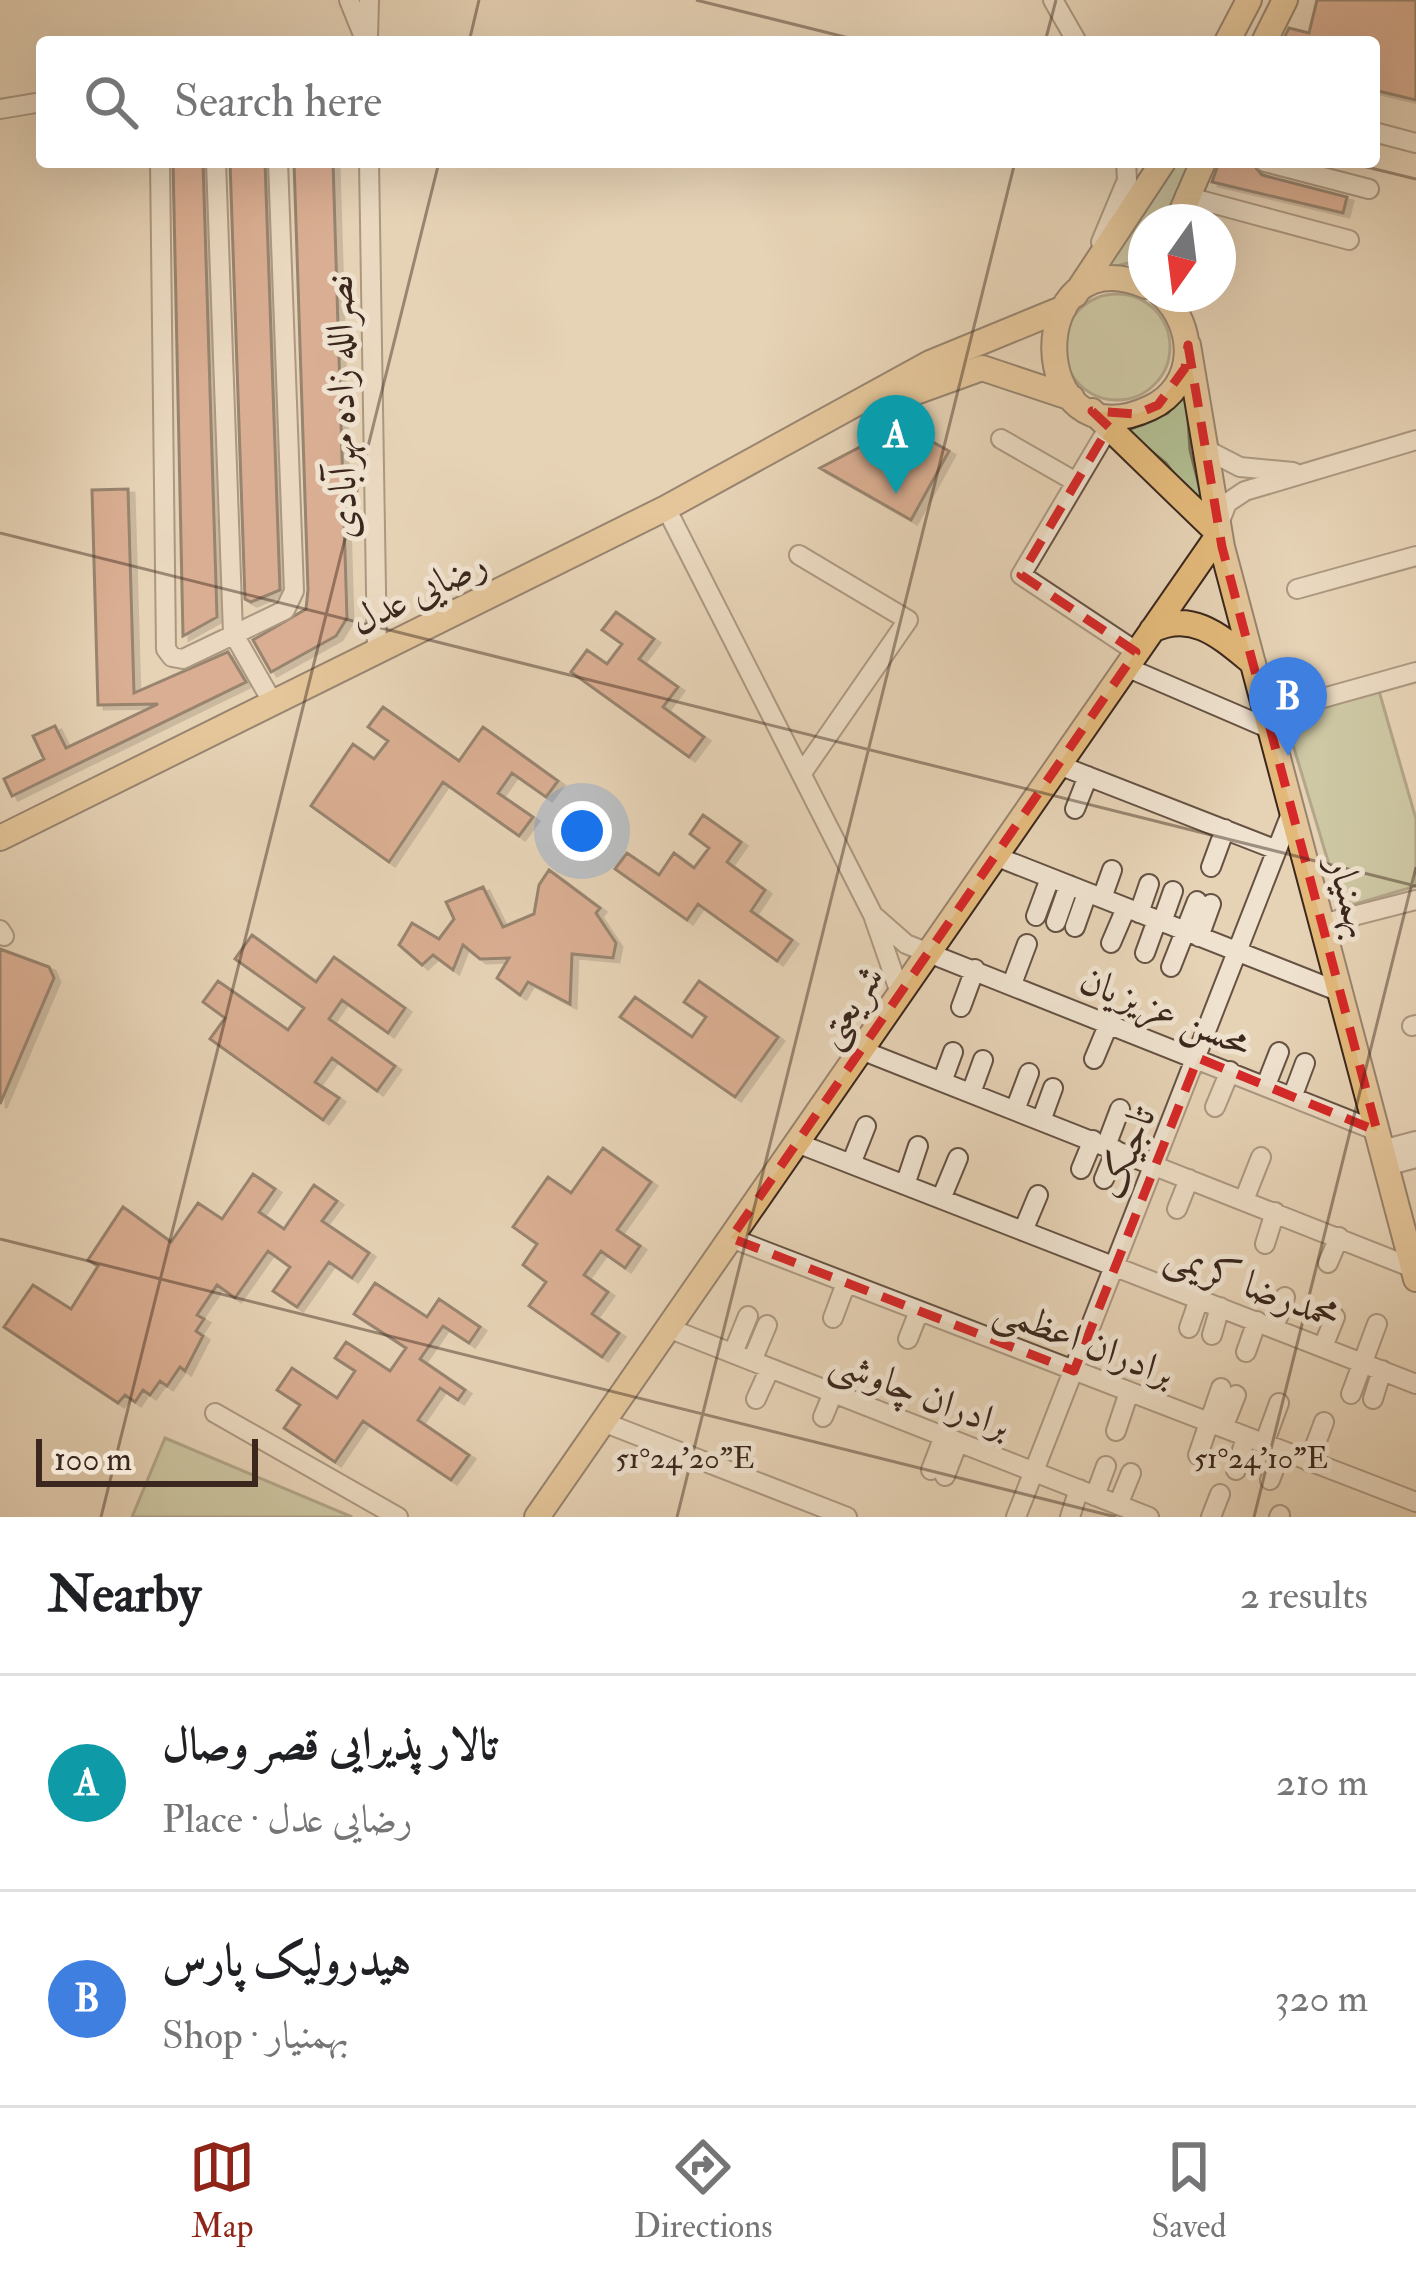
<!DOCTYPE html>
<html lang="en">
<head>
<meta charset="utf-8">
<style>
	:root { --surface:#fff; --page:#f2f2f2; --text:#202124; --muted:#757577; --line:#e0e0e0; --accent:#8f2418 }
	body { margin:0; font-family:"IM FELL Double Pica",Amiri,serif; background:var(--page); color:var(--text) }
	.compass { position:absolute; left:1128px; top:204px; width:108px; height:108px; border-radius:50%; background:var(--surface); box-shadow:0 12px 48px #0002; rotate:194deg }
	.scale { position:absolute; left:36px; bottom:30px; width:222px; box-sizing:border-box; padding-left:12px; border:6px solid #3b271d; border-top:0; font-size:33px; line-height:42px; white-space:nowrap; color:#3b271d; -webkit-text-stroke:9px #efe2cf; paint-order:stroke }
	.you { position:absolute; left:582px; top:831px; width:42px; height:42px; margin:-30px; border:9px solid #fff; border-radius:50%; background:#1a73e8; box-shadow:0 0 0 18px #1a73e833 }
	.badge { display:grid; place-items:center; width:78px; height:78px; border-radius:50%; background:var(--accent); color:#fff; font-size:39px; font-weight:700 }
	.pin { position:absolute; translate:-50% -99px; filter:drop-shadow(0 3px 6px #0008) }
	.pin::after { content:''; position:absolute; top:63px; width:42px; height:36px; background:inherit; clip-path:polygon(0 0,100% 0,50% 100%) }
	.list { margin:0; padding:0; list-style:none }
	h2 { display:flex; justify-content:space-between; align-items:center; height:156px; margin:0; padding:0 48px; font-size:51px }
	h2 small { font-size:39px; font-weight:400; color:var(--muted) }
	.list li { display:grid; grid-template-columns:78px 1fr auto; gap:36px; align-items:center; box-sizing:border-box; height:216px; padding:0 48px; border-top:3px solid var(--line) }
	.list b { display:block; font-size:45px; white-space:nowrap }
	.list p { margin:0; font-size:39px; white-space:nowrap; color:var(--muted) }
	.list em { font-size:39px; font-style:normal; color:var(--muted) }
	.icon { flex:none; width:66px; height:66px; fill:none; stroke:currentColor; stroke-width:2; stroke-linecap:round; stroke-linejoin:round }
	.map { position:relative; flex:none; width:1416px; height:1517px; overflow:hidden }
	.search { position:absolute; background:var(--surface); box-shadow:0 12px 48px #0002; left:36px; right:36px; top:36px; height:132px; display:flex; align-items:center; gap:30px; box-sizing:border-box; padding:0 42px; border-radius:12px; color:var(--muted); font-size:45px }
	.sheet { height:588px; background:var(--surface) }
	nav { display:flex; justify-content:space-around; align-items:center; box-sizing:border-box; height:168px; border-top:3px solid var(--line); background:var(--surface); font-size:33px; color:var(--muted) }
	nav a { display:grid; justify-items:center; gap:6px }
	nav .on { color:var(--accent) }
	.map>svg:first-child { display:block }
</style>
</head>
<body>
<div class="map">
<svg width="1416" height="1517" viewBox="0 0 1416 1517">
	<defs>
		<filter id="shadow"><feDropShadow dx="6" dy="4" stdDeviation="0" flood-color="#0004"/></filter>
	</defs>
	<rect width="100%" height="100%" fill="#e6d2b5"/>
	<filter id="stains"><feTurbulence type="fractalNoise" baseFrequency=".00167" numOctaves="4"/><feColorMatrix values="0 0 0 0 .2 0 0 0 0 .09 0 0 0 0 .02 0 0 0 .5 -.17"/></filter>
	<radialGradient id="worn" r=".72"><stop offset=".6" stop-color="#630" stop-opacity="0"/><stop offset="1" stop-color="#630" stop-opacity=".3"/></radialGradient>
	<path fill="#b1bd91" stroke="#767257" stroke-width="3" d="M1168 162H1191L1165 222H1146V268L1128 263 1097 271Z
		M1064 347a53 53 0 1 1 106 0a53 53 0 1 1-106 0Z
		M1186 389 1190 450 1207 518 1166 463 1126 431 1168 413Z
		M1379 691 1416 819V886L1342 908 1285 718Z
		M165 1438 352 1517H132Z"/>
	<path fill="#cc8468" stroke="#3b271d" stroke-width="3" filter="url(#shadow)" d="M1317 0H1416V100L1374 90V42H1282L1289 28 1309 33Z
		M173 162H203L217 617 183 636Z
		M230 162H265L280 590 251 602 245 599Z
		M294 162H333L347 618 336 636 271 672 253 640 306 609 308 590Z
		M1219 162 1252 163 1262 175 1347 197 1343 213 1212 182Z
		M902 425 949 451 911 520 820 468Z
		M128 489 134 693 228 652 246 682 12 796 4 779 44 759 33 736 55 726 66 748 158 704 98 705 92 490Z
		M616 612 654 639 639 659 678 687 663 707 704 737 689 757 571 672 587 650 607 664 622 644 602 630Z
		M383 707 459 761 483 727 558 781 546 797 512 773 498 793 533 817 519 836 443 782 389 862 311 806 353 744 374 759 388 741 368 727Z
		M703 815 741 842 727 862 765 890 751 911 792 940 777 961 698 904 687 920 615 869 627 853 659 875 674 853 694 868 709 848 690 834Z
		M549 870 600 908 596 913 616 943 613 958 572 954 570 1004 528 982 520 995 497 978 509 958 480 959 463 945 453 970 433 955 422 965 399 945 412 923 439 939 454 919 446 902 483 887 503 927 534 914 539 885Z
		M252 935 316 982 334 957 405 1008 388 1033 342 1000 329 1019 395 1066 377 1091 332 1058 315 1082 339 1098 323 1120 210 1039 225 1018 203 1002 218 981 288 1030 304 1008 235 959Z
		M0 949 49 967 54 978 0 1104Z
		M699 981 778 1037 735 1097 620 1017 635 997 692 1037 706 1017 684 1002Z
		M603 1148 651 1182 617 1230 640 1246 625 1268 601 1251 584 1275 608 1292 592 1314 619 1333 602 1357 529 1306 546 1282 523 1265 537 1244 513 1227 548 1177 571 1193Z
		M253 1174 275 1189 259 1212 284 1229 314 1185 337 1201 322 1221 369 1253 352 1278 329 1262 297 1307 273 1291 290 1267 268 1251 235 1298 217 1285 197 1315 204 1319 196 1331 203 1336 185 1371 180 1367 167 1386 160 1381 150 1395 143 1390 135 1402 125 1395 118 1403 4 1327 33 1285 71 1309 98 1266 88 1260 123 1207 171 1242 198 1203 222 1219Z
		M375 1283 427 1317 439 1299 480 1327 469 1343 443 1326 420 1359 465 1390 458 1400 440 1388 418 1420 469 1455 451 1480 363 1421 335 1462 284 1428 300 1405 277 1390 292 1368 337 1398 355 1371 335 1358 346 1342 390 1371 406 1348 354 1314Z"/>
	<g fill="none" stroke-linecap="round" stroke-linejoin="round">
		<g stroke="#665243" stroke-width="22">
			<path id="minor" d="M349 0 366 42
				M1053 0 1077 42
				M368 37 369 0
				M0 109 42 102
				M1374 132 1416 143
				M160 162 166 649 172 657 183 659 285 610 294 591 278 162
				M216 162 233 633 273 703
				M369 162 377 652
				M1265 162 1369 189
				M1185 196 1349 240
				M1101 242 1127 180 1126 162
				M1109 427 1021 575 1137 652
				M1001 439 1076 482
				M1205 449 1240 467 1293 472
				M666 508 873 915 900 993
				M1220 521 1227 503 1245 491 1416 440
				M799 555 908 620 802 773
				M1297 589 1416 556
				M1126 667 1270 729
				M1266 714 1416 672
				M1059 765 1277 850
				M1075 809 1088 776
				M995 856 1340 992
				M1211 867 1225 829
				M1102 898 1112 870
				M1139 913 1149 884
				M873 915 906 944 1377 1131
				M1036 916 1050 878
				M1056 922 1069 885
				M1162 922 1173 891
				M1322 924 1416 900
				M1075 927 1087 893
				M0 930 4 936
				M1199 937 1211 904
				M1111 943 1126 908
				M1145 953 1157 920
				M1171 967 1197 901
				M1012 984 1027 944
				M961 1007 975 969
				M1412 1026 1416 1025
				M861 1050 1413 1268
				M1094 1059 1109 1023
				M942 1082 953 1052
				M1266 1085 1279 1052
				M971 1093 983 1060
				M1293 1095 1305 1063
				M1215 1107 1230 1071
				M1015 1110 1029 1073
				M1041 1121 1053 1088
				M797 1143 1416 1384
				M1106 1146 1120 1109
				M1382 1150 1416 1141
				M851 1164 866 1126
				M1386 1166 1416 1158
				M1081 1169 1093 1140
				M1104 1179 1116 1150
				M905 1185 918 1146
				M941 1199 958 1158
				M1244 1200 1261 1157
				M1177 1209 1189 1179
				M1023 1231 1038 1195
				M731 1238 1416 1502
				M1265 1244 1275 1212
				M1328 1263 1339 1237
				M833 1318 846 1283
				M668 1328 1149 1517
				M1189 1328 1199 1299
				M1274 1328 1285 1297
				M1212 1335 1220 1307
				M908 1339 919 1311
				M1323 1347 1335 1317
				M1246 1352 1257 1321
				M733 1353 748 1316
				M752 1361 767 1325
				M1351 1394 1377 1324
				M756 1399 770 1368
				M1373 1399 1382 1370
				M215 1413 398 1517
				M823 1417 833 1393
				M603 1422 847 1517
				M1223 1428 1236 1395
				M1116 1431 1129 1392
				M1264 1444 1279 1403
				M1198 1455 1221 1388
				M1309 1462 1324 1422
				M931 1470 944 1436
				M1236 1470 1246 1437
				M945 1476 958 1442
				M1270 1480 1281 1451
				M1095 1496 1106 1466
				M1118 1505 1131 1473
				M1016 1517 1292 811
				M1070 1517 1079 1489
				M1211 1517 1220 1494
				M1279 1517 1280 1515"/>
		</g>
		<g stroke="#3b271d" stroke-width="28">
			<path id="major" d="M1227 42 1249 0
				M1264 42 1285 0
				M1177 222 1203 162
				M1146 286C1022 233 1024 467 1150 408 1198 386 1196 325 1161 294
				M1075 295 1163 162
				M1188 345 1222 547 1416 1279
				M885 403 982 368 1072 398
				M1092 411 1219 534
				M1152 630C1193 610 1221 637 1253 663
				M0 838 666 508 930 363 1064 308
				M537 1517 1219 534"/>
		</g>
		<use href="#minor" stroke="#efe2cf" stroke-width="18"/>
		<use href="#major" stroke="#e3b97a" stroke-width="24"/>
	</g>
	<path d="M0 0H1416V1517H0ZM1188 345 1222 547 1377 1131 1198 1058 1074 1371 731 1238 1136 652 1021 575 1109 427 1092 411 1137 414 1158 405 1185 368Z" fill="#e6d2b5" fill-opacity=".55" fill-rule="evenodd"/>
	<path fill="none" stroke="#d62828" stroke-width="9" stroke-dasharray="24 15" stroke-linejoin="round" d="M1188 345 1222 547 1377 1131 1198 1058 1074 1371 731 1238 1136 652 1021 575 1109 427 1092 411 1137 414 1158 405 1185 368Z"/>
	<path fill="none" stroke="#3b271d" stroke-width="3" stroke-opacity="0.45" d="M696 0 865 42M469 42 479 0M1045 42 1056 0M1346 162 1416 179M0 533 1416 886M0 1239 1116 1517M101 1517 439 162M677 1517 1015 162M1254 1517 1416 867"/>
	<g text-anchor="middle" stroke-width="10" stroke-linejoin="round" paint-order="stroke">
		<g font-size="39" fill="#3b271d" stroke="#efe2cf">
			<text transform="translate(340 407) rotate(-91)" y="14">نصرالله زاده مهرآبادی</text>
			<text transform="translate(418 591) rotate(-26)" y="14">رضایی عدل</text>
			<text transform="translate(1352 897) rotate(75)" y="14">بهمنیار</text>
			<text transform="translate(848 1005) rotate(-56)" y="14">شریعتی</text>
			<text transform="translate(1166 1010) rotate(22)" y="14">محسن عزیزیان</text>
			<text transform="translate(1125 1152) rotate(-68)" y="14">تاجیک</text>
			<text transform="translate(1253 1284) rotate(21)" y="14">محمدرضا کریمی</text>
			<text transform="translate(1085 1340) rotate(21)" y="14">برادران اعظمی</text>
			<text transform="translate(921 1392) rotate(21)" y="14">برادران چاوشی</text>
		</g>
	</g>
	<g font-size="30" text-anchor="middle" fill="#3b271d" stroke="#efe2cf" stroke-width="10" stroke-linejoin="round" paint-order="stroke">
		<text x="685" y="1468">51°24'20"E</text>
		<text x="1261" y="1468">51°24'10"E</text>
	</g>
	<rect width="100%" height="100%" filter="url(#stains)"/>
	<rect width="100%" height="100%" fill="url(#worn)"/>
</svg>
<svg class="compass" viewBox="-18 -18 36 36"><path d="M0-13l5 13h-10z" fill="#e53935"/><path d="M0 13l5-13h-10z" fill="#757577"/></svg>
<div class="scale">100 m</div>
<div class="you"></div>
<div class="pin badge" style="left:896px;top:494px;background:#0f9aa8">A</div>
<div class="pin badge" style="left:1288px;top:756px;background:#3f7fe0">B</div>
<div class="search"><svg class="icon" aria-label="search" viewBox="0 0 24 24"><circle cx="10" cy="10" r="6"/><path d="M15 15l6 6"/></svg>Search here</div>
</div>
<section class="sheet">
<h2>Nearby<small>2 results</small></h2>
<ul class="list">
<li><span class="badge" style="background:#0f9aa8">A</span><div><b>تالار پذیرایی قصر وصال</b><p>Place · رضایی عدل</p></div><em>210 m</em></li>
<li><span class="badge" style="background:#3f7fe0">B</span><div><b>هیدرولیک پارس</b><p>Shop · بهمنیار</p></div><em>320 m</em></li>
</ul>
</section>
<nav>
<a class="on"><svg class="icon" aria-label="map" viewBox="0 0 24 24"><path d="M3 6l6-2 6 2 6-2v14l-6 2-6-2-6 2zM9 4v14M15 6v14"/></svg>Map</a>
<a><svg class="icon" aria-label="directions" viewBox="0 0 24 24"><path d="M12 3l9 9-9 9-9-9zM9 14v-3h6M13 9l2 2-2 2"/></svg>Directions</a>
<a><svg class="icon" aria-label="saved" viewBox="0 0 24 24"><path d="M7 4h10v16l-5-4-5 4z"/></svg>Saved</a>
</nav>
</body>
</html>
